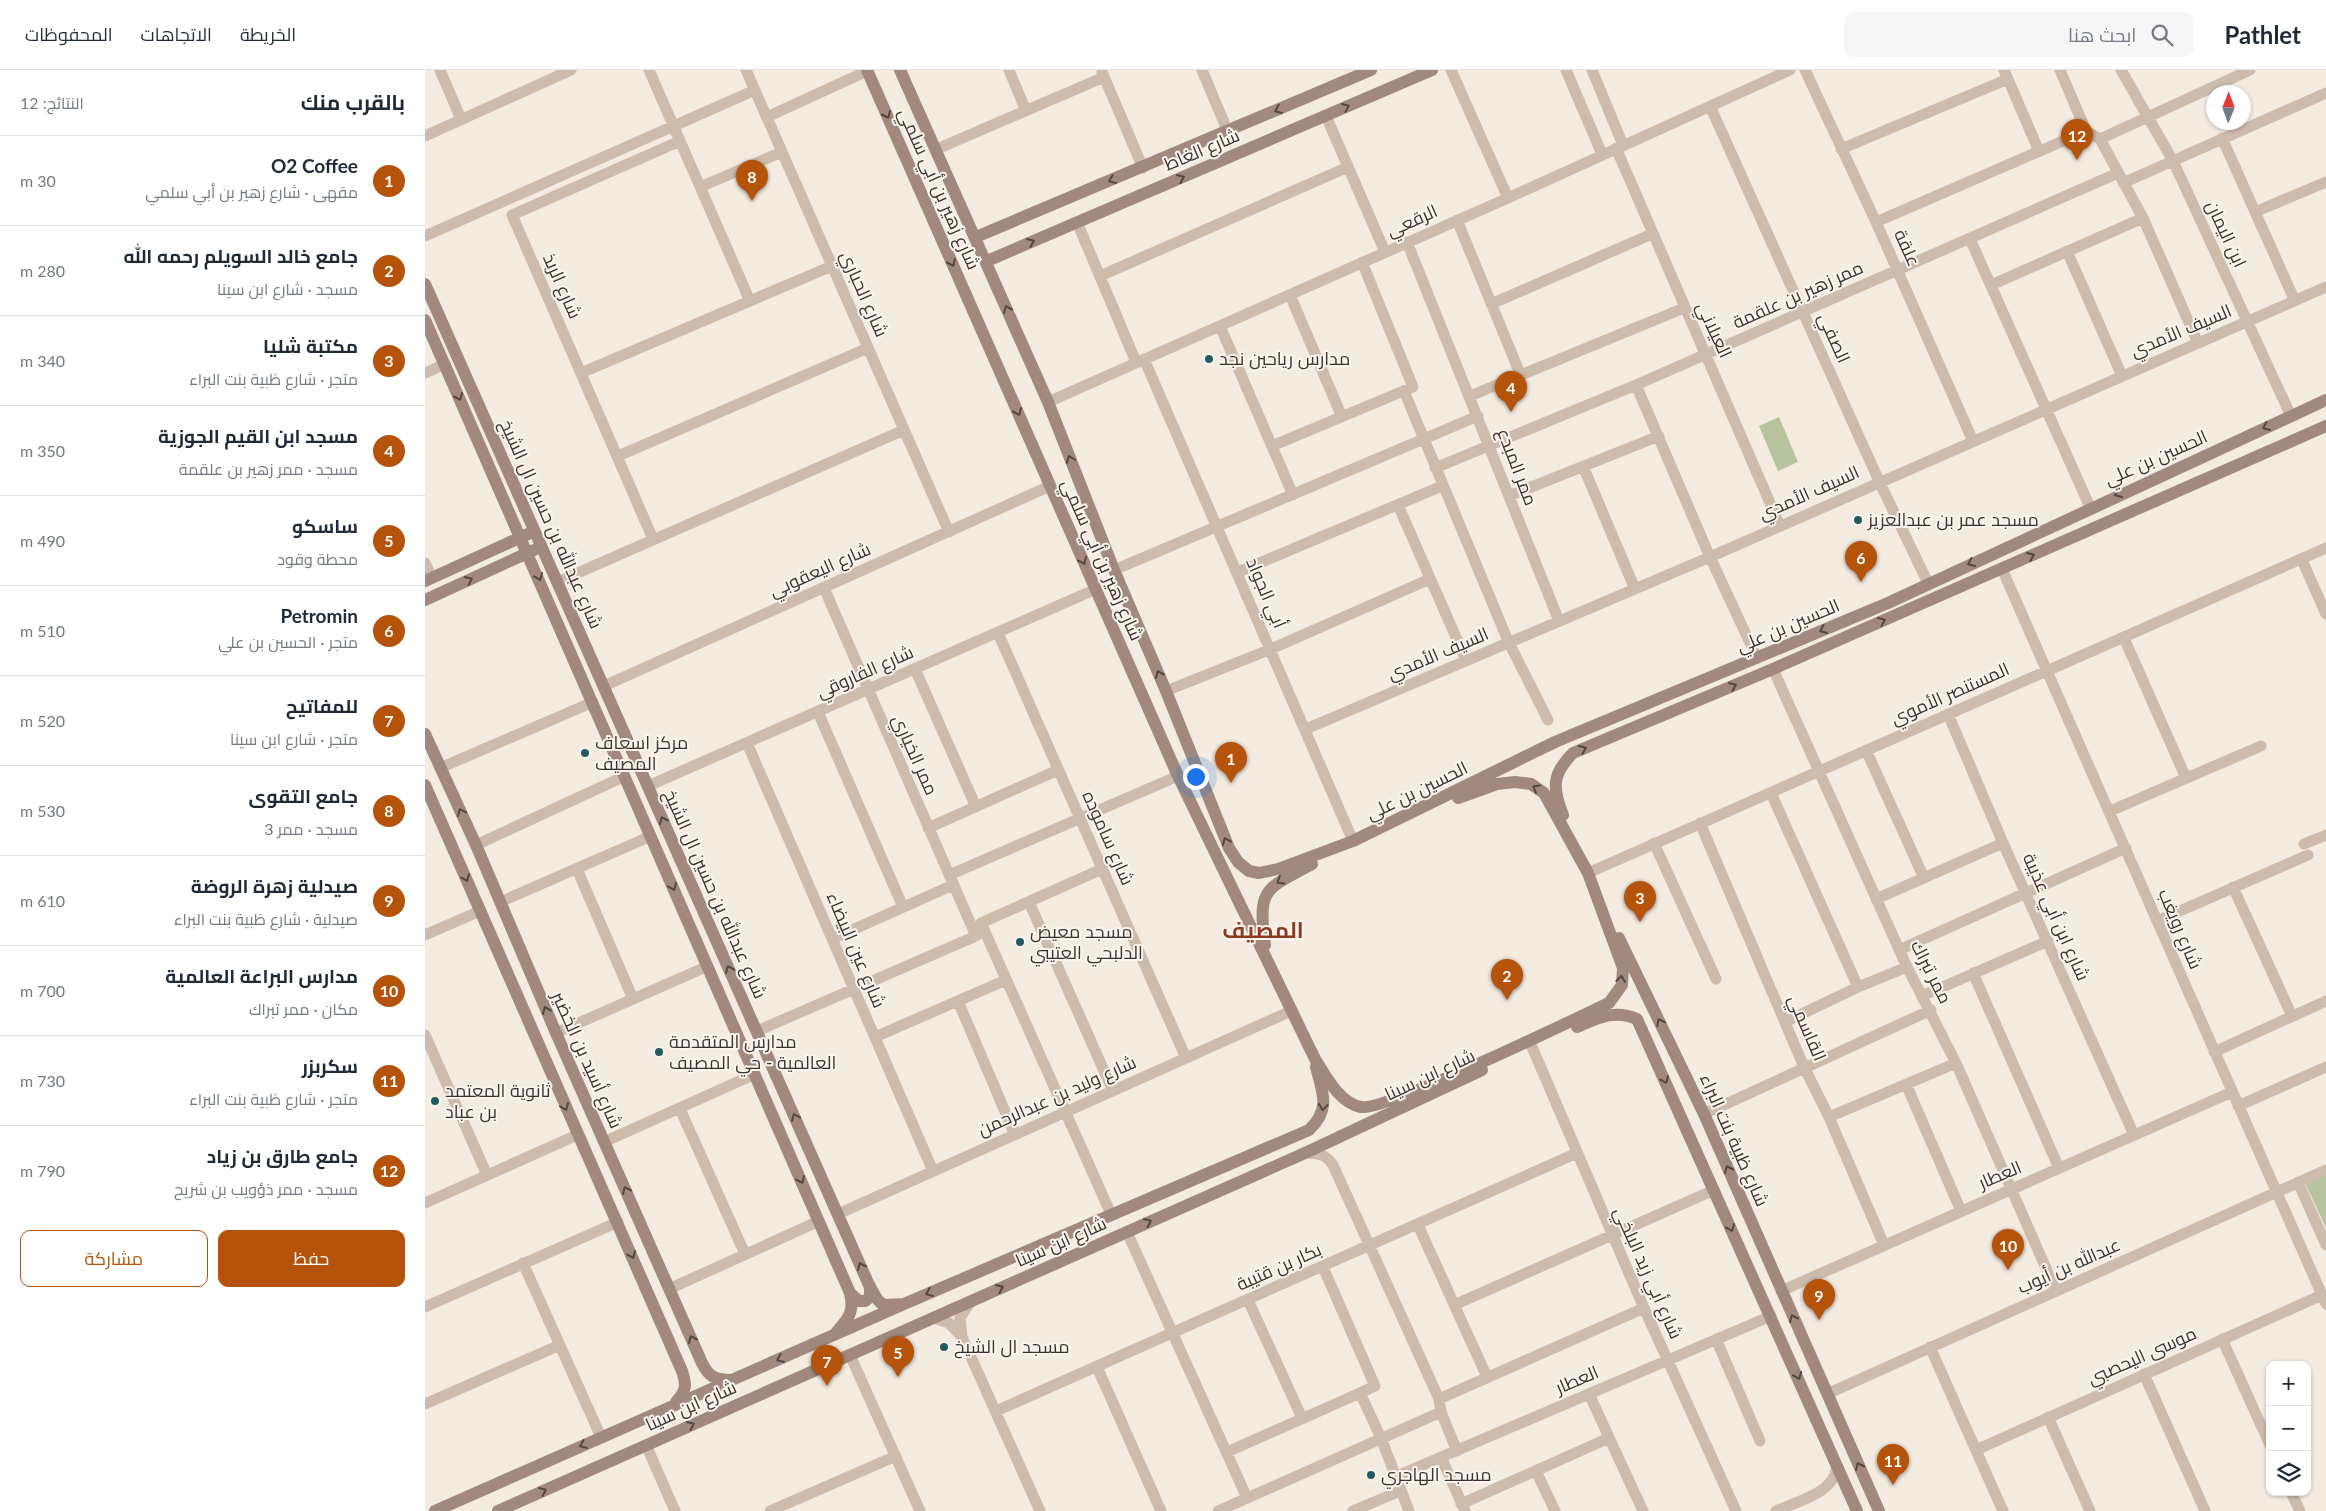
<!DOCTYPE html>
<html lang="ar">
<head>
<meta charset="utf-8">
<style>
	:root { --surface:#fff; --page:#f6f6f7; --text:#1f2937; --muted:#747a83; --line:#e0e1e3; --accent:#b45309 }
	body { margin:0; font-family:Lato,Cairo,sans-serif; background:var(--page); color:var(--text); direction:rtl }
	.controls { position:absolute; right:15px; bottom:15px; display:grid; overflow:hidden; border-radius:10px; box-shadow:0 1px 4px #0004 }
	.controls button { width:45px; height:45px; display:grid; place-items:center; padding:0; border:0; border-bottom:1px solid var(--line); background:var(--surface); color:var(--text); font:25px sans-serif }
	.compass { position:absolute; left:1781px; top:15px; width:45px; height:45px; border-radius:50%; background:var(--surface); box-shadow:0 1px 4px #0004; rotate:1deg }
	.you { position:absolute; left:770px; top:706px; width:18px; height:18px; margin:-12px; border:4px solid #fff; border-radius:50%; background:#1a73e8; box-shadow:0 0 0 8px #1a73e833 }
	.badge { display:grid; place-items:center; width:32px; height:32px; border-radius:50%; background:var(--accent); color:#fff; font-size:16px; font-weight:700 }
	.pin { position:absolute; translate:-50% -41px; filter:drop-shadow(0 1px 2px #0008) }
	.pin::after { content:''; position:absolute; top:26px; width:18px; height:15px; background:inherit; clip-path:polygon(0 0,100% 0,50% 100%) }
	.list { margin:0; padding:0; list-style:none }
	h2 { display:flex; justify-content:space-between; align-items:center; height:65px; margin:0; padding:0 20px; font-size:21px }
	h2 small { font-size:16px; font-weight:400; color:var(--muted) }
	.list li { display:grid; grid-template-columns:32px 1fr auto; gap:15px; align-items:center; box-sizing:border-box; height:90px; padding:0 20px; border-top:1px solid var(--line) }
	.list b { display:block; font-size:19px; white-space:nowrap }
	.list p { margin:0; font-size:16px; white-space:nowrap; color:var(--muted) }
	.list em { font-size:16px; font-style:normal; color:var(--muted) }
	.actions { display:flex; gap:10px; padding:15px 20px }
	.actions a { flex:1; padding:11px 0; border:1px solid var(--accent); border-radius:10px; text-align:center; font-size:18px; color:var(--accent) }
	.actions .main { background:var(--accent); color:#fff }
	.icon { flex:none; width:28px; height:28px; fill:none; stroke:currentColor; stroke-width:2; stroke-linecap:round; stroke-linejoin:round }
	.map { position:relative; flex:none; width:1901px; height:1441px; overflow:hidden; direction:ltr }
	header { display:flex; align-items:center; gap:30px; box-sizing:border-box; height:70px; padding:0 25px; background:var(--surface); border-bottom:1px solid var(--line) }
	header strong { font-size:24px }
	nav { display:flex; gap:28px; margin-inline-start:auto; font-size:18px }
	.search { width:350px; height:45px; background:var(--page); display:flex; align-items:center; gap:12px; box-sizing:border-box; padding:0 18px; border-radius:10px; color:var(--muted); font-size:19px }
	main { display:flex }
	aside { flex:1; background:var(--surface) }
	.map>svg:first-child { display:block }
</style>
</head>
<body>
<header>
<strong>Pathlet</strong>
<div class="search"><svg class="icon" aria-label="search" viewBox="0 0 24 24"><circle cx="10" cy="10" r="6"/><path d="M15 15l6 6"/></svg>ابحث هنا</div>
<nav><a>الخريطة</a><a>الاتجاهات</a><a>المحفوظات</a></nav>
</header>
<main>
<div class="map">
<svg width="1901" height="1441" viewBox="0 0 1901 1441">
	<rect width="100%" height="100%" fill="#f4ebe1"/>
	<path fill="#b8c4a0" d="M1354 347 1373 392 1353 401 1334 356Z
		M1901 1104V1158L1880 1113Z"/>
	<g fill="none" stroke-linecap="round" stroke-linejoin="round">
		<path stroke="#cdbbac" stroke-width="11" d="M15 0 36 49
			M224 0 325 231
			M321 0 524 462
			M584 0 601 41
			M777 0 803 62
			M1026 0 1083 128
			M1141 0 1177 84
			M1167 0 1198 75
			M1380 0 1451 152 1548 371
			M1579 0 1614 81
			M1635 0 1661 61 1675 69 1718 148 1773 273
			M1696 0 1748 91 1866 346
			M677 2 718 98
			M1285 36 1454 411 1503 513
			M901 46 960 182
			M342 47 442 1
			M0 66 146 0
			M1797 68 1870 231
			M1675 69 1825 0
			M1191 78 1355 456
			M512 79 679 7
			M1416 79 1583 9
			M1698 113 1901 23
			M275 117 357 82
			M1830 142 1901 112
			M1032 150 1096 306
			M652 152 711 292
			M1451 152 1661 61
			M0 166 330 20
			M1545 169 1665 437
			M982 172 1134 551
			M1642 181 1697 306
			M675 206 923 97
			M1566 215 1718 148
			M865 225 917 347
			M1066 234 1227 164
			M795 256 868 425
			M719 289 928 771
			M0 303 20 294
			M156 303 407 196
			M1211 315 1285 487 1332 588
			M979 321 1084 573 1123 650
			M1045 326 1259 238
			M623 332 1083 128 1365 0
			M847 376 988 317 937 192
			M193 386 443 278
			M1158 396 1210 519
			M1010 398 1211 315 1693 103
			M1084 426 1234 366
			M973 435 1041 590
			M228 469 87 145 255 71
			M1877 490 1901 544
			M0 493 7 508
			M1577 499 1901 1234
			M689 500 1053 346
			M813 502 1017 416
			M132 512 479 360
			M399 518 551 866
			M573 563 761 988
			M1699 568 1761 708
			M490 599 551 737
			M1348 599 1482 897 1531 993 1631 1221
			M179 616 625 416
			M741 621 846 579 1005 509
			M393 642 478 837
			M1523 644 1578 773 1709 1065
			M881 659 1285 487 1901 217
			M322 673 508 1101
			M1441 680 1499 808
			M15 698 168 632
			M223 716 671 519
			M1346 723 1433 917
			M1685 741 1836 676
			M1275 753 1379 997 1404 1047 1459 1175
			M503 758 633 700
			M1229 773 1291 909
			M1879 774 1901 765
			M51 775 200 706
			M152 799 208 929
			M1163 803 1901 478
			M524 805 753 706
			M1808 817 1867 946
			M1451 829 1578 773
			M75 832 226 766
			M604 832 688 1021
			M1732 851 1883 785
			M556 853 686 1144
			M556 853 677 799
			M0 865 55 841
			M407 869 528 815
			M1474 880 1701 778
			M1548 903 1634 1098
			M1497 926 1623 871
			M533 931 590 1065
			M1360 952 1433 917 1482 897
			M332 961 551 866 554 859
			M131 963 283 896
			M0 965 62 1105
			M450 967 581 910
			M1107 977 1219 1238 1311 1441
			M1789 982 1901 931
			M1481 1014 1536 1141
			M1813 1036 1901 997
			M255 1039 320 1184
			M1279 1044 1506 940
			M1404 1047 1531 993
			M179 1072 330 1004
			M880 1083C892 1083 901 1084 908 1095L1014 1329 1016 1342 1032 1381
			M1873 1112 1901 1175
			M0 1133 152 1065
			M413 1144 866 941
			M993 1155 1062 1307
			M702 1162 822 1428
			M98 1193 176 1367
			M898 1197 950 1316 935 1323 956 1368 984 1441
			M244 1219 394 1151
			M1356 1221 1807 1022
			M823 1230 877 1348
			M1029 1235 1289 1120
			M0 1237 193 1152
			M508 1248 524 1253 537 1267 615 1441
			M537 1267 535 1248 545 1232
			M1291 1269 1335 1371
			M1797 1269 1845 1375
			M1505 1277 1578 1441
			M425 1285 495 1441
			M672 1297 736 1441
			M1719 1304 1780 1441
			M1164 1324 1218 1441
			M1402 1324 1901 1100
			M1014 1329 1219 1238
			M0 1334 135 1275
			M571 1341 1152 1083
			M1623 1347 1665 1441
			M221 1375 250 1441
			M1551 1380 1897 1225
			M802 1382 935 1323
			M1016 1387 1040 1441
			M1111 1401 1130 1441
			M972 1406 1346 1246
			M1866 1422 1875 1441
			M1036 1434 1184 1368
			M345 1441 471 1386
			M793 1441 1016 1342
			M928 1441 975 1421
			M1351 1441C1373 1431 1407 1424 1412 1398"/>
		<path stroke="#a18a7d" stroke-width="12" d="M442 0 753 706 890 989C901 1006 914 1033 936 1037 959 1042 1150 949 1184 933L1197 915 1198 898 1163 803 1119 723 1106 714 1090 712 1072 714 1033 728
			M475 0 623 332 689 500 741 621 804 778 813 792 824 801 834 803 853 799 928 771 1130 672 1463 533 1901 330
			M551 167 946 0
			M562 191 1007 0
			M0 214 444 1215 452 1229 458 1235 479 1234
			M0 250 425 1223C430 1244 422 1249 410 1264
			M0 511 103 464
			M0 530 109 480
			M0 664 51 775 131 963 277 1293C284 1307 290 1310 306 1310
			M0 715 257 1301C262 1315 261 1321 251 1332
			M1138 745C1127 718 1127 704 1148 683L1348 599 1901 356
			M1194 868 1279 1044 1454 1441
			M840 875C833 818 839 820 887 794
			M1152 957C1173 948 1190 939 1212 949L1432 1441
			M425 1223 434 1231H440L445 1227V1216
			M10 1441 479 1234 884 1060C906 1039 898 1024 891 997
			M73 1441 880 1083 1057 1000"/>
	</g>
	<defs><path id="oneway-chevron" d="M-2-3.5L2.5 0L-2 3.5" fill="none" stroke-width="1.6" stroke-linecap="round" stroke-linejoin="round" transform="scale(1.25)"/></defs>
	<g stroke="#544640">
		<use href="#oneway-chevron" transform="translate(921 37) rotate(-23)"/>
		<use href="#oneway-chevron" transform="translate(853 40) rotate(157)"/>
		<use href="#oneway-chevron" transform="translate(462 45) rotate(66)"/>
		<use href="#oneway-chevron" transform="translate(756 108) rotate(-23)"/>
		<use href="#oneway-chevron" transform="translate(687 110) rotate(158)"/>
		<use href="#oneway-chevron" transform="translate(606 172) rotate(-23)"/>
		<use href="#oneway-chevron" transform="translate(527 193) rotate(66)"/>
		<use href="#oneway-chevron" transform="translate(582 239) rotate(-114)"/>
		<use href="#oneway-chevron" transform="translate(34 327) rotate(66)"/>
		<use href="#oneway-chevron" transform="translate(593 342) rotate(66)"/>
		<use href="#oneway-chevron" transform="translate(1841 357) rotate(156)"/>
		<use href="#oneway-chevron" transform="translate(645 389) rotate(-111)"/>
		<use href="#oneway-chevron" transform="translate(1693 424) rotate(156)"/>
		<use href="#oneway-chevron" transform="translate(1606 486) rotate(-23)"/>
		<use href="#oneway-chevron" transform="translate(658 491) rotate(66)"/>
		<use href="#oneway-chevron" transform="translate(1546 493) rotate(155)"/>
		<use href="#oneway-chevron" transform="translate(114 507) rotate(67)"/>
		<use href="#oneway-chevron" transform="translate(44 510) rotate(-24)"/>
		<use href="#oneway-chevron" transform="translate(1457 551) rotate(-24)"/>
		<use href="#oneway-chevron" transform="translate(1398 560) rotate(157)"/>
		<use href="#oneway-chevron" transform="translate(734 604) rotate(-113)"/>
		<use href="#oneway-chevron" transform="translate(1308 616) rotate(-23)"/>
		<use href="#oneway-chevron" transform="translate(1158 679) rotate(-23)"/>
		<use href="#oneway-chevron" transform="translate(1111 718) rotate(-151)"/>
		<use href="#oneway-chevron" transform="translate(36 742) rotate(-115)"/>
		<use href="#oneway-chevron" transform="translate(238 750) rotate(-114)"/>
		<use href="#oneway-chevron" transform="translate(801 771) rotate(-113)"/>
		<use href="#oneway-chevron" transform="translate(41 808) rotate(66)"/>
		<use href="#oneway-chevron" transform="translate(855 811) rotate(148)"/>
		<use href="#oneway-chevron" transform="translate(248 817) rotate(67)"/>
		<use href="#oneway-chevron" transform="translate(304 899) rotate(-114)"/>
		<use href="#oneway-chevron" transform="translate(1196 909) rotate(-82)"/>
		<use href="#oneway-chevron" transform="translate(121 940) rotate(-113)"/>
		<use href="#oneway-chevron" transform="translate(1235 952) rotate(-116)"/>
		<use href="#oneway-chevron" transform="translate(1240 1010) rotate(66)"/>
		<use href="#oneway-chevron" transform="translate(140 1037) rotate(67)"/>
		<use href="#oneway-chevron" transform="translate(898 1037) rotate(96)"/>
		<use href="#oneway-chevron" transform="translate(370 1047) rotate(-114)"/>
		<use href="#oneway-chevron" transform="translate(1303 1099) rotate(-114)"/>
		<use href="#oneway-chevron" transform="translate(376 1110) rotate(66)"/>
		<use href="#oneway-chevron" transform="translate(201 1120) rotate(-114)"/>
		<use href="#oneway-chevron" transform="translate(723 1152) rotate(-25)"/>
		<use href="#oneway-chevron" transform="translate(1306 1158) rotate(66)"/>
		<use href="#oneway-chevron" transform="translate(207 1185) rotate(67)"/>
		<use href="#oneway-chevron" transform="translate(436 1196) rotate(-114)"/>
		<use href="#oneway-chevron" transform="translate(575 1218) rotate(-24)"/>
		<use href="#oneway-chevron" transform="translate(504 1223) rotate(157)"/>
		<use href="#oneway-chevron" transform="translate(1368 1248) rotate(-114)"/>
		<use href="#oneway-chevron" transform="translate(267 1269) rotate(-114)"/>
		<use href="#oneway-chevron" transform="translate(355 1289) rotate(156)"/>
		<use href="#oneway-chevron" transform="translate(1373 1306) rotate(67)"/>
		<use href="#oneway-chevron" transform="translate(266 1355) rotate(-24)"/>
		<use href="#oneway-chevron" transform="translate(158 1375) rotate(156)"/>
		<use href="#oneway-chevron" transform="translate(1434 1396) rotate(-114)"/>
		<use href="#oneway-chevron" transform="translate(118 1421) rotate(-24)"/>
	</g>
	<g fill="#1f5a5e" stroke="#fbf5ee" stroke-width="2">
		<circle cx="784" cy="289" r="5"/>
		<circle cx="1433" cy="450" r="5"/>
		<circle cx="160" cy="683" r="5"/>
		<circle cx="595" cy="872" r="5"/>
		<circle cx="234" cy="982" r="5"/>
		<circle cx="10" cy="1031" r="5"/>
		<circle cx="519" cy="1277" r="5"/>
		<circle cx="946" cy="1405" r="5"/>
	</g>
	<g text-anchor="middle" stroke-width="4" stroke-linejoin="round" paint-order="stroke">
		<g font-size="18" fill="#3b302b" stroke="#fbf5ee">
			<text transform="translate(777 80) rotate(-23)" y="6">شارع الغاط</text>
			<text transform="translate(514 119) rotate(66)" y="6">شارع زهير بن أبي سلمي</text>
			<text transform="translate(987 151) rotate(-24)" y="6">الرقعي</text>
			<text transform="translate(1801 164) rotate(65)" y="6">ابن اليمان</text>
			<text transform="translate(1482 178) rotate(66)" y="6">علقة</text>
			<text transform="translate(137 216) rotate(66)" y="6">شارع الربذ</text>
			<text transform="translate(439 224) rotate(66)" y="6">شارع الحباري</text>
			<text transform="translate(1373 225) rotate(-24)" y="6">ممر زهير بن علقمة</text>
			<text transform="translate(1289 260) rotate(65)" y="6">العيلاني</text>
			<text transform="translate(1756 261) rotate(-23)" y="6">السيف الأمدي</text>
			<text transform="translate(1409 268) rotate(66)" y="6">الصفي</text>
			<text transform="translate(1731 388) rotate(-24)" y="6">الحسين بن علي</text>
			<text transform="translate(1092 397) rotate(69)" y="6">ممر المبدع</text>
			<text transform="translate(1384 423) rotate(-24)" y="6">السيف الأمدي</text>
			<text transform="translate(126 454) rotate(66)" y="6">شارع عبدالله بن حسين ال الشيخ</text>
			<text transform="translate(677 490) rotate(66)" y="6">شارع زهير بن أبي سلمي</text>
			<text transform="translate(395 500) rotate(-24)" y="6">شارع اليعقوبي</text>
			<text transform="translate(841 523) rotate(67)" y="6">أبي الجواد</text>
			<text transform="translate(1363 556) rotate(-23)" y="6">الحسين بن علي</text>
			<text transform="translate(1013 584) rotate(-23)" y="6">السيف الأمدي</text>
			<text transform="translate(440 602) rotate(-24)" y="6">شارع الفاروقي</text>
			<text transform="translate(1525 624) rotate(-24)" y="6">المستنصر الأموي</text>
			<text transform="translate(490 685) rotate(66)" y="6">ممر الخياري</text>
			<text transform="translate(992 721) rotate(-26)" y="6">الحسين بن علي</text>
			<text transform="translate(683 768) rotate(66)" y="6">شارع ساموده</text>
			<text transform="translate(290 824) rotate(66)" y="6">شارع عبدالله بن حسين ال الشيخ</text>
			<text transform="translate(1631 847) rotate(66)" y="6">شارع ابن أبي عذيبة</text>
			<text transform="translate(1755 859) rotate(67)" y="6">شارع رويغب</text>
			<text transform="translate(431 880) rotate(67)" y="6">شارع عين البيضاء</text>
			<text transform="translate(1506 902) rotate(63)" y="6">ممر تبراك</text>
			<text transform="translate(1382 958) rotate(67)" y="6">القاسمي</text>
			<text transform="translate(162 990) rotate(66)" y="6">شارع أسيد بن الخضير</text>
			<text transform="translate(1005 1005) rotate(-25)" y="6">شارع ابن سينا</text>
			<text transform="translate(632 1026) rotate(-24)" y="6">شارع وليد بن عبدالرحمن</text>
			<text transform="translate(1309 1070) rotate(66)" y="6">شارع ظبية بنت البراء</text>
			<text transform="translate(1575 1105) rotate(-23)" y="6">العطار</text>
			<text transform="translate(636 1172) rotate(-24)" y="6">شارع ابن سينا</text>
			<text transform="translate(1644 1196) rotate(-24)" y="6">عبدالله بن أيوب</text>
			<text transform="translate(854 1197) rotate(-24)" y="6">بكار بن قتيبة</text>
			<text transform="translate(1223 1203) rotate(66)" y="6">شارع أبي زيد البلخي</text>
			<text transform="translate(1717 1286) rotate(-24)" y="6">موسى اليحصبي</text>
			<text transform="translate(1152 1310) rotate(-23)" y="6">العطار</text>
			<text transform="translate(266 1336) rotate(-24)" y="6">شارع ابن سينا</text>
		</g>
		<g font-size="18" fill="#3b302b" stroke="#fbf5ee" text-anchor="start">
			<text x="794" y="295">مدارس رياحين نجد</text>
			<text x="1443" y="456">مسجد عمر بن عبدالعزيز</text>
			<text x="170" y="679">مركز اسعاف<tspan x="170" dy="21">المصيف</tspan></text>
			<text x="605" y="868">مسجد معيض<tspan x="605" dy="21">الدلبحي العتيبي</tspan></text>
			<text x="244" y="978">مدارس المتقدمة<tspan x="244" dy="21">العالمية - حي المصيف</tspan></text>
			<text x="20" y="1027">ثانوية المعتمد<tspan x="20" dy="21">بن عباد</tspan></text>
			<text x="529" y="1283">مسجد ال الشيخ</text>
			<text x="956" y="1411">مسجد الهاجري</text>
		</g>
		<g font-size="22" font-weight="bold" fill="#8c3b22" stroke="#fbf5ee">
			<text x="838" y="868">المصيف</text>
		</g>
	</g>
</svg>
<div class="controls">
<button>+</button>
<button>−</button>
<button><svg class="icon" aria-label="layers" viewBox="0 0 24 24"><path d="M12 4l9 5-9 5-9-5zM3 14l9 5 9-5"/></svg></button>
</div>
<svg class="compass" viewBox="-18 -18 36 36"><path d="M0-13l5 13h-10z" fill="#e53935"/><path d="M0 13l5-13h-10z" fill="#747a83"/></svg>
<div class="you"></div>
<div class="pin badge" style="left:806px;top:713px">1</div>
<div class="pin badge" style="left:1082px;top:930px">2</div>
<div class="pin badge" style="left:1215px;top:852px">3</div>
<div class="pin badge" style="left:1086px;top:342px">4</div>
<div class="pin badge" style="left:473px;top:1307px">5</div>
<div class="pin badge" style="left:1436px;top:512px">6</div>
<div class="pin badge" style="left:402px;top:1316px">7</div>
<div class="pin badge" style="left:327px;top:131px">8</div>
<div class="pin badge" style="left:1394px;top:1250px">9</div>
<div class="pin badge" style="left:1583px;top:1200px">10</div>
<div class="pin badge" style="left:1468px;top:1415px">11</div>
<div class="pin badge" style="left:1652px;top:90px">12</div>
</div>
<aside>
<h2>بالقرب منك<small>النتائج: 12</small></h2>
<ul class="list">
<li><span class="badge">1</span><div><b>O2 Coffee</b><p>مقهى · شارع زهير بن أبي سلمي</p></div><em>30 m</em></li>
<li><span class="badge">2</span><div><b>جامع خالد السويلم رحمه الله</b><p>مسجد · شارع ابن سينا</p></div><em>280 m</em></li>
<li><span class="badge">3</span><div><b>مكتبة شليا</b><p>متجر · شارع ظبية بنت البراء</p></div><em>340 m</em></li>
<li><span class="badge">4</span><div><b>مسجد ابن القيم الجوزية</b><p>مسجد · ممر زهير بن علقمة</p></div><em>350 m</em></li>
<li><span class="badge">5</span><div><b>ساسكو</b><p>محطة وقود</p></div><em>490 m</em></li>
<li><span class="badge">6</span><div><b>Petromin</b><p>متجر · الحسين بن علي</p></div><em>510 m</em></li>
<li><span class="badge">7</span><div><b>للمفاتيح</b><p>متجر · شارع ابن سينا</p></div><em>520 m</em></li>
<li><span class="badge">8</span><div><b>جامع التقوى</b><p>مسجد · ممر 3</p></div><em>530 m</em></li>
<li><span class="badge">9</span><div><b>صيدلية زهرة الروضة</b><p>صيدلية · شارع ظبية بنت البراء</p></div><em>610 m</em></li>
<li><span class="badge">10</span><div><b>مدارس البراعة العالمية</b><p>مكان · ممر تبراك</p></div><em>700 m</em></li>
<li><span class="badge">11</span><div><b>سكربزر</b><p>متجر · شارع ظبية بنت البراء</p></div><em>730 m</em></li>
<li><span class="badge">12</span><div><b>جامع طارق بن زياد</b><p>مسجد · ممر ذؤويب بن شريح</p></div><em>790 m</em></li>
</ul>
<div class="actions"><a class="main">حفظ</a><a>مشاركة</a></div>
</aside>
</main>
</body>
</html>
